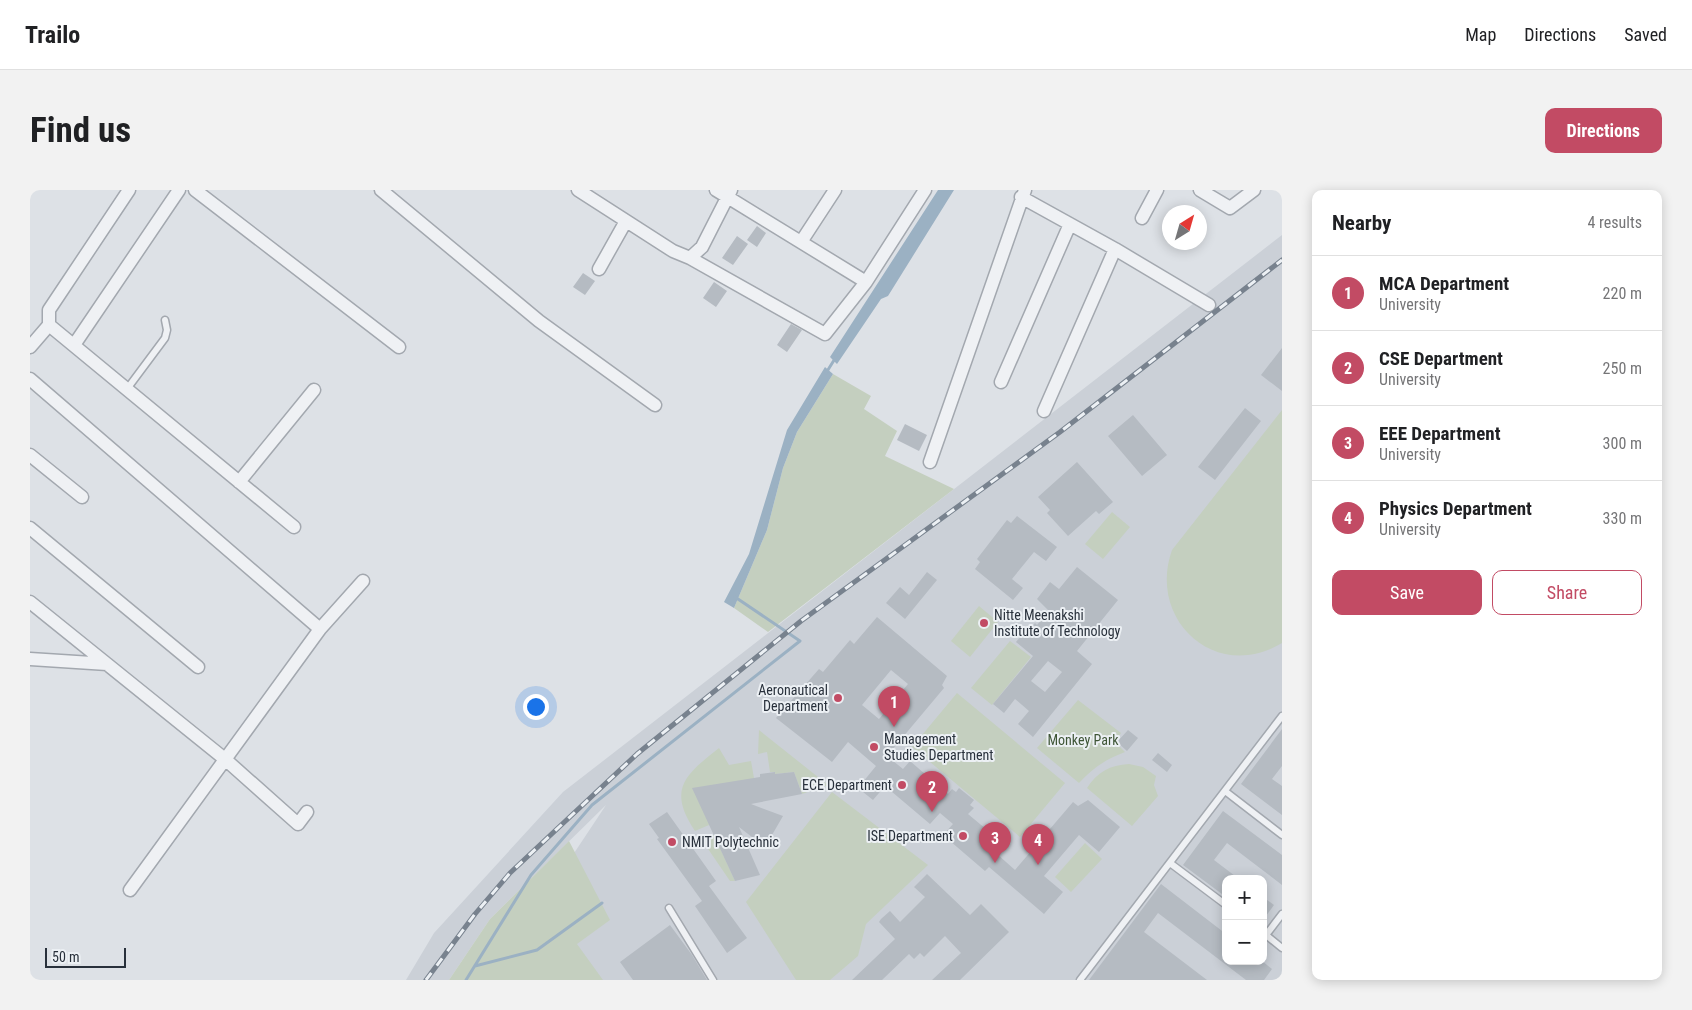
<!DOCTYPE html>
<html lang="en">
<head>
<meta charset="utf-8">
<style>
	:root { --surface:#fff; --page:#f2f2f2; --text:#202124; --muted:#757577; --line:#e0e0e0; --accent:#c24b64 }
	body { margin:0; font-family:"Roboto Condensed",sans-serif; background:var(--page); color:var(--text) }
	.controls { position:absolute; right:15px; bottom:15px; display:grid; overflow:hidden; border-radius:10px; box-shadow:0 2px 12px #0003 }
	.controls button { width:45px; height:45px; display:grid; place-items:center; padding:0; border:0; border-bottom:1px solid var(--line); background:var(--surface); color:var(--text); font:25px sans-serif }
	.compass { position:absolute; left:1132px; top:15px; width:45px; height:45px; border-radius:50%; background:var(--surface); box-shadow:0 2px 12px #0003; rotate:37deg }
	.scale { position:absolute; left:15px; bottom:12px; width:81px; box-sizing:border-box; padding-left:5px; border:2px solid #28303b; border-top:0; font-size:14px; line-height:18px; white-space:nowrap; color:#28303b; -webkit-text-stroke:4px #ecf0f4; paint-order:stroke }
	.you { position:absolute; left:505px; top:516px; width:18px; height:18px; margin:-12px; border:4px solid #fff; border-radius:50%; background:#1a73e8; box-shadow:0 0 0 8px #1a73e833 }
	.badge { display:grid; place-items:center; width:32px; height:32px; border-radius:50%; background:var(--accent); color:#fff; font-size:16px; font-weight:700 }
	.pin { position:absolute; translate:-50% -41px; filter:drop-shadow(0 1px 2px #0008) }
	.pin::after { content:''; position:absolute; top:26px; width:18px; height:15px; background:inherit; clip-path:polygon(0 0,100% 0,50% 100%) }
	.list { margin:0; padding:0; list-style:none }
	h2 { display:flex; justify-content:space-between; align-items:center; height:65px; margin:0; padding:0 20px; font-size:21px }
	h2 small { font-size:16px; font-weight:400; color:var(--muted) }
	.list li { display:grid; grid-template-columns:32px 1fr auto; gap:15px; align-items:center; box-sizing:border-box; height:75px; padding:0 20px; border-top:1px solid var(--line) }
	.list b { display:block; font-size:19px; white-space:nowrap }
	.list p { margin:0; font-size:16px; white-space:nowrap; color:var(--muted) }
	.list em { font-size:16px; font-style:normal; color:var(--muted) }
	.actions { display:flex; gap:10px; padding:15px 20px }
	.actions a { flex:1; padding:11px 0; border:1px solid var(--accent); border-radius:10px; text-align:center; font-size:18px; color:var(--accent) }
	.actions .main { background:var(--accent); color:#fff }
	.map { position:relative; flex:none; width:1252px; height:790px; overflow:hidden; border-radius:10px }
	header { display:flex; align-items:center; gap:30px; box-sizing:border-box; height:70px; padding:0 25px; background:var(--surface); border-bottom:1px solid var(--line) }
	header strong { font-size:24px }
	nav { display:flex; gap:28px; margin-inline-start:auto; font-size:18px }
	.intro { display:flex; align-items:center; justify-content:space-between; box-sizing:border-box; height:120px; padding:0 30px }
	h1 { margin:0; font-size:35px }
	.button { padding:12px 22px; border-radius:10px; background:var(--accent); color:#fff; font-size:18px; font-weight:700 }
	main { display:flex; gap:30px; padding:0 30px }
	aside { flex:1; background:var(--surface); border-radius:10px; box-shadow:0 2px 12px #0003 }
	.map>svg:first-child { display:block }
</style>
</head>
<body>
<header>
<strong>Trailo</strong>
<nav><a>Map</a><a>Directions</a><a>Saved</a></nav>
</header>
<div class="intro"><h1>Find us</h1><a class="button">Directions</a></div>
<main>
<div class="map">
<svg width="1252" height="790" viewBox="0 0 1252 790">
	<rect width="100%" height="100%" fill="#dde1e6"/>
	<path fill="#cbd0d7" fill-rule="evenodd" d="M1252 45V790H460L576 615 460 729 419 790H376L404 743 533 602ZM1196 689H1233V771H1196Z"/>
	<path fill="#c4cfbf" d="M803 184 841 206 834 219 867 241 855 266 924 299 738 442 704 418 737 340 753 278 767 242Z
		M1252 220V453C1186 493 1117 430 1142 360Z
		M1082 322 1100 337 1073 369 1055 354Z
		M949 416 968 432 940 467 921 451Z
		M980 451 1001 467 962 515 941 498Z
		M927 503 1035 593 990 647 882 557Z
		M1048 510 1091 543 1085 552 1095 562C1076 569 1063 578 1049 593L1007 558Z
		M729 540 798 595 772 604 764 582 745 584V582H740L737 562 728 564Z
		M689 558 699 575 721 571 724 588 679 635 665 641C637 599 655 585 689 558Z
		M1099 574 1113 577 1126 586 1124 595 1128 606 1102 636 1057 598C1067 582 1080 575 1099 574Z
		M802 602 898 675 836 734 828 766 800 790H766L716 712Z
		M684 645 705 691H700L672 650Z
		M539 651 580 730 547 754 573 790H419L460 729Z
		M1055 653 1072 669 1041 702 1025 687Z"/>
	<path fill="#9bb1c3" d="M908 0H924L858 106 851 109 807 174 800 167Z
		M795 177 803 184 767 242 753 278 737 340 704 418 694 412 719 364 757 240Z"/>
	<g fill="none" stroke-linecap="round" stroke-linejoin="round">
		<path stroke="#9bb1c3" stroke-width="3" d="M796 183 806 167
			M445 776 507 760 572 713
			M436 790 501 685 562 615 770 451 705 407"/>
	</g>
	<path fill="#b5bbc2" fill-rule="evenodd" d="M727 36 736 43 727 57 717 50Z
		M707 46 718 54 703 75 692 68Z
		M553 83 565 91 555 105 543 97Z
		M684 92 697 101 686 117 673 108Z
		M761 134 772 140 757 162 747 155Z
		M1252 158V201L1231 185Z
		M1215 218 1231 231 1185 290 1168 277Z
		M1103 225 1137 265 1112 286 1078 246Z
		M875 234 897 245 889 261 867 250Z
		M1047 272 1083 312 1069 324 1066 321 1038 346 1017 323 1020 320 1008 307Z
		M987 326 1027 357 1016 371 1004 362 982 389 993 398 983 410 945 379 950 372 947 369 977 330 981 333Z
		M1047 377 1088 410 1047 461 1062 474 1003 547 988 534 999 521 985 509 974 523 963 514 1003 466 986 452 995 441 997 442 1005 433 1007 435 1019 421 1007 409 1020 392 1029 399ZM1018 471 1032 482 1015 502 1001 491Z
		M897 382 907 390 875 429 856 413 870 397 879 405Z
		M847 427 917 486 912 495 914 498 857 566 873 579 880 571 918 604 922 599 926 602 929 598 944 610 940 615 944 618 938 624 975 655 967 664 985 680 1043 612 1048 616 1058 610 1090 637 1069 662 1049 645 1014 686 1033 702 1014 724 959 677 955 681 913 645 923 634 910 623 900 634 855 596 843 610 828 598 846 576 818 552 802 572 746 528 789 479 793 482 820 450 824 454ZM861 480 878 494 849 529 832 515Z
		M1252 539V576L1242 589 1252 596V625L1211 594Z
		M1098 540 1108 548 1097 561 1087 552Z
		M1128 563 1142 575 1137 582 1122 570Z
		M745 582V584L764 582 772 604 721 614 753 626 735 657 709 637 730 685 705 691 662 598 730 587V584Z
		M1193 621 1252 665V695L1197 653 1184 670 1209 689H1196V707L1153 675Z
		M637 622 686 691 679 696 717 748 697 763 665 716 672 711 627 649 629 648 619 634Z
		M897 684 940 725 951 714 979 742 930 790H902L931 763 915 746 894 767 890 763 884 769 879 764 852 790H822L865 749 849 732 851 729 860 721 870 732 895 707 884 697Z
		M1131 694 1196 744V771H1232L1242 779 1234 790H1216L1128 723 1114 742 1177 790H1059Z
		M1233 707 1244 715 1233 730Z
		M640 735 662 765 677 790H603L590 772Z"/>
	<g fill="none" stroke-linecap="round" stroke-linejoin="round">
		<g stroke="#a3a8af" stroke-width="9">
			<path id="lane" d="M97 199 135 148 137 140 135 130
				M1195 601 1252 645
				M1140 673 1196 715
				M639 718 683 790
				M1233 743 1236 745 1252 724
				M1236 745 1252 758
				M1050 790 1252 526"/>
		</g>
		<g stroke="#a3a8af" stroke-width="15">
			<path id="street" d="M165 0 369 157
				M351 0 509 131 625 215
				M548 0 643 61 660 68 795 144 836 92 895 0
				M686 0 836 92
				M1170 0 1200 18 1224 0
				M991 7 1085 59 1179 115
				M1112 28 1127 0
				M771 52 805 0
				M660 68 672 57 701 0
				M569 79 596 31
				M19 135 264 337
				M44 155 149 0
				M0 157 19 135V120L99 0
				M0 189 290 439
				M971 192 1040 34
				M1014 221 1085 59
				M0 265 52 307
				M900 272 995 0
				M209 292 284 200
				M0 338 168 477
				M0 412 196 570 268 634 277 622
				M0 469 77 474
				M100 700 290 439 333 391"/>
		</g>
		<use href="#lane" stroke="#eff1f4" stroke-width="6"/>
		<use href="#street" stroke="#eff1f4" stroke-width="12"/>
		<g stroke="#78828e" stroke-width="5">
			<path id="rail" d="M396 790 445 724 480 683 607 564 771 431 1030 242 1252 70"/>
		</g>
		<use href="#rail" stroke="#ecf0f4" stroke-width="3" stroke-dasharray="9" stroke-linecap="butt"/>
	</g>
	<g fill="#c24b64" stroke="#ecf0f4" stroke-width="2">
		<circle cx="954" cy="433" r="5"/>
		<circle cx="808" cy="508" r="5"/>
		<circle cx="844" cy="557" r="5"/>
		<circle cx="872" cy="595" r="5"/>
		<circle cx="933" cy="646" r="5"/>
		<circle cx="642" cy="652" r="5"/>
	</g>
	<g text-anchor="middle" stroke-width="4" stroke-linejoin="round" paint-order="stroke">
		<g font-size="14" fill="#28303b" stroke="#ecf0f4" text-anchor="start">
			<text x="964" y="430">Nitte Meenakshi<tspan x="964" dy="16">Institute of Technology</tspan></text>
			<text x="798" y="505" text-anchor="end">Aeronautical<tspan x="798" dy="16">Department</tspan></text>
			<text x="854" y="554">Management<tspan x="854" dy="16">Studies Department</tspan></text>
			<text x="862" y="600" text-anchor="end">ECE Department</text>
			<text x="923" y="651" text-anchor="end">ISE Department</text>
			<text x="652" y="657">NMIT Polytechnic</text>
		</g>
		<g font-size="14" fill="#3e5536" stroke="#ecf0f4">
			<text x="1053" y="555">Monkey Park</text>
		</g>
	</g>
</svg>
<div class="controls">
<button>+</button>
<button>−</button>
</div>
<svg class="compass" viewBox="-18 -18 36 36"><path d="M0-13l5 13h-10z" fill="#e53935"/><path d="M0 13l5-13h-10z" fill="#757577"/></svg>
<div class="scale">50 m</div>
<div class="you"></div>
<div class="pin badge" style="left:864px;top:537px">1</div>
<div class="pin badge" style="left:902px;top:622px">2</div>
<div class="pin badge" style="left:965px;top:673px">3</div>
<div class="pin badge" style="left:1008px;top:675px">4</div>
</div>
<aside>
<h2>Nearby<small>4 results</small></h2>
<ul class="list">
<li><span class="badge">1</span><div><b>MCA Department</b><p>University</p></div><em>220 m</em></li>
<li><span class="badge">2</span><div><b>CSE Department</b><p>University</p></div><em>250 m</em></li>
<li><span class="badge">3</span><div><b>EEE Department</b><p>University</p></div><em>300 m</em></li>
<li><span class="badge">4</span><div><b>Physics Department</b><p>University</p></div><em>330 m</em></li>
</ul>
<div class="actions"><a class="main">Save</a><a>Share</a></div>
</aside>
</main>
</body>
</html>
